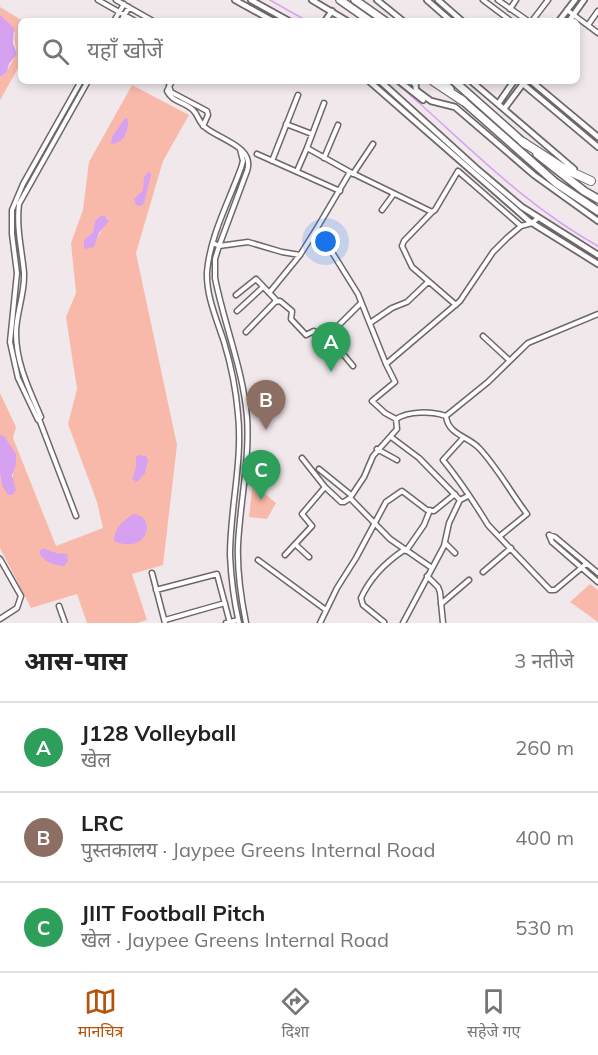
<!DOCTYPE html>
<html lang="hi">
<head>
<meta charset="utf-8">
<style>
	:root { --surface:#fff; --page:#f2f2f2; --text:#222; --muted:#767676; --line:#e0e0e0; --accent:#b45309 }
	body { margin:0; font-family:Mulish,"Noto Sans Devanagari",sans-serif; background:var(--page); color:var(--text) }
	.you { position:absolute; left:326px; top:242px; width:21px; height:21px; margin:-15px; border:4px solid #fff; border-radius:50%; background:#1a73e8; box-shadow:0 0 0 9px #1a73e833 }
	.badge { display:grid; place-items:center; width:39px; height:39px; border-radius:50%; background:var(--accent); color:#fff; font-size:20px; font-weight:700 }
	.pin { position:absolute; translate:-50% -50px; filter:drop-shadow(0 2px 3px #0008) }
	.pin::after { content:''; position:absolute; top:32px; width:21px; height:18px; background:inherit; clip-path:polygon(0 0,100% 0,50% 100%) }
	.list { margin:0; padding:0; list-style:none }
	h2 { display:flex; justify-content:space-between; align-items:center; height:78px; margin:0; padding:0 24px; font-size:26px }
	h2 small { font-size:20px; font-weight:400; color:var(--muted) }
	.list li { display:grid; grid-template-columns:39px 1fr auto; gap:18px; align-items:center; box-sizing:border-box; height:90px; padding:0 24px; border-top:2px solid var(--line) }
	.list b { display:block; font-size:22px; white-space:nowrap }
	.list p { margin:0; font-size:20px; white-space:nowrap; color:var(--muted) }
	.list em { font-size:20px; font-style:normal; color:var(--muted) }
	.icon { flex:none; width:33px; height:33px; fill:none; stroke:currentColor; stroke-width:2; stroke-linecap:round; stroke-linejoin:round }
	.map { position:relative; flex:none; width:598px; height:623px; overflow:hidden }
	.search { position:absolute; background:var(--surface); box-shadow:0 3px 9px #0003; left:18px; right:18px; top:18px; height:66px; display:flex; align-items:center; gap:15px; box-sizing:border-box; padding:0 21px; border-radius:9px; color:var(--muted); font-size:22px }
	.sheet { height:348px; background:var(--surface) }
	nav { display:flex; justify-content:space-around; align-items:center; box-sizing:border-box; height:84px; border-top:2px solid var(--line); background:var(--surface); font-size:16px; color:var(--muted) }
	nav a { display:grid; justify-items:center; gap:3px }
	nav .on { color:var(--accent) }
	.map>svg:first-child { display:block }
</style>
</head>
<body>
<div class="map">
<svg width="598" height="623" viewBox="0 0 598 623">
	<rect width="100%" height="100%" fill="#f1e8eb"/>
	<path fill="#f9b9aa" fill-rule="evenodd" d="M0 7 23 21H21V63L0 100V77L7 72C9 65 15 59 16 53 17 47 13 42 15 33L0 15Z
		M132 85 189 115 163 161 136 253 177 445 163 565 132 574 147 620 137 623H87L77 594 31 608 0 548V474L2 485 13 478C13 462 16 444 0 434V393L16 427 13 438 56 546 103 528 97 502 68 424 77 389 66 317 76 293 71 243 83 210 89 162ZM100 216 108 218C104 229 97 235 94 247L84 240 93 232 95 221Z
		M253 481 258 485 259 489 276 503 267 519 249 517Z
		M590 584 598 590V622L570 602Z"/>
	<path fill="#d7a1f2" d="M0 15 14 28 13 43 17 54 9 64 7 72 0 77Z
		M125 118 128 119C129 130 124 144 111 144L112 137Z
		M149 171 151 175 144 203 141 206 136 205 134 199 143 190 144 177Z
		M100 216H105L109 221 99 233 94 247 84 249V240L93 232 95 221Z
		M0 434 5 437 16 454V465L12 475 16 490 12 495H8L2 485 0 474Z
		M139 455 146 456 148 460 145 473 137 482 132 479 136 467V457Z
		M134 514C158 517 147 556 114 541 114 528 123 520 134 514Z
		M43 548 56 553 67 554 68 561 64 566C55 566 42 561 39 552Z"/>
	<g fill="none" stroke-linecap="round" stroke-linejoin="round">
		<path stroke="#d7a1f2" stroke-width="1.5" d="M270 0 307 21
			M394 81C461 138 520 203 598 246"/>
		<g stroke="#6e6669" stroke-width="7">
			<path id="minor" d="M98 0 135 21
				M116 0 153 21
				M483 0 511 21
				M498 0 528 21
				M510 9 516 0
				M567 10 598 33
				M114 21 124 4
				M121 21 129 7
				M532 21 548 0
				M588 25 598 11
				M81 81 23 184 12 210V234L17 273 10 342 18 378 38 420 41 417C29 389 16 363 16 333 16 313 25 294 24 273 22 250 16 228 19 204L88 81
				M172 81 167 91C172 102 185 102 193 110 199 116 198 122 206 128 221 140 255 147 247 171L219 246 215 259V278C224 324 243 369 247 417 250 459 240 503 238 545 237 571 241 598 246 623
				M169 86 171 92 207 111 208 115 203 126
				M286 124 312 134
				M307 148 324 103
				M257 154 340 191
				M324 158 338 125
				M272 161 298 95
				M297 171 307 148 350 172
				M353 174 373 144
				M382 210 393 195
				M432 212 404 241 402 246 412 267 456 305
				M213 243 219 246 248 242 282 252 300 255 317 228
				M269 293 300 255
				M236 295 256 279 277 301
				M237 311 263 287
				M370 323 392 308 407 302 428 282
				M246 332 275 302 280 301 292 311 291 319 306 335 314 331 321 338 329 337 353 366
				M328 336 361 303
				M483 336 509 360
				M386 364 460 301 493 252 507 238 521 226 532 223 538 218
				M446 416 488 382 528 343 598 314
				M446 416C448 435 468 436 479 448 497 467 511 493 527 514L500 536
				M39 419 76 516
				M396 419 385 413 372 401 395 382 386 364 358 294 317 228 350 172 432 212 435 210 458 171 521 226
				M391 437 419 458 460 500
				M463 438 443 460C460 481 474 502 488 525L550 590H555L586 564
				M377 449 397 460
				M302 458 325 487 341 502H344L350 498
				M319 469 351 495
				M549 535 552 542 598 582
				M549 535 555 537 598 573
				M445 543 455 553
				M295 544 309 557
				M406 551 424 525 430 510
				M285 555 312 526 302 514 325 487
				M0 559 21 596 17 608 0 619
				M258 560 326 610
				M432 568 390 539 350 498 364 477 373 456 397 429 396 419C409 411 431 411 446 416
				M483 572 511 548
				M152 573 165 623
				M427 576 438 587 440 592 443 623
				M156 590 217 574 230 623
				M441 604 469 580
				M59 606 65 623
				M165 620 225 603
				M384 622 363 605 361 598C370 578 386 562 404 550
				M226 623 238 620
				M239 623C234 601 231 578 230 555 230 508 243 461 238 414 236 390 231 365 224 342 217 320 206 296 207 272 210 236 229 201 241 168L243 161 240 149
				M320 623 337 588 356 558 386 502 402 491 427 510 434 511 455 494
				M403 623 444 546 449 523 460 500 468 496"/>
		</g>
		<g stroke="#6e6669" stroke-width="8">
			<path id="tertiary" d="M235 0 273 21
				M251 0 289 21
				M312 0 347 21
				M377 0 403 21
				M427 0 451 21
				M438 0 462 21
				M325 21 332 11
				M559 21 575 0
				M569 21 584 0
				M369 81 529 221 598 264
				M380 81 476 168 522 207 598 255
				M399 81 423 100
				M415 81 416 90 431 101 455 107 534 175 598 221
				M471 81 574 169
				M531 81 598 137
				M523 84 598 147
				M498 104 514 81
				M504 109 525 81"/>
		</g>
		<g stroke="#6e6669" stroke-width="10">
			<path id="trunk" d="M340 0 370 21
				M355 0 385 21
				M441 81 450 89
				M454 81 526 145
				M461 99 556 183 598 211
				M537 154 584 191 598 199"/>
		</g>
		<g stroke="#6e6669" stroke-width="10">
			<path id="motorway" d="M433 81 463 101
				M415 82 416 81
				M523 142 563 168 591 181"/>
		</g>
		<use href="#minor" stroke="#fff" stroke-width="4"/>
		<use href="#tertiary" stroke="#fff" stroke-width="4.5"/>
		<use href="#trunk" stroke="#fff" stroke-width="7"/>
		<use href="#motorway" stroke="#fff" stroke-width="8"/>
	</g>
</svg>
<div class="you"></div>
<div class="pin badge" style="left:331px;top:372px;background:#2e9e5b">A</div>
<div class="pin badge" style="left:266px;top:430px;background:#8d6e63">B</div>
<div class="pin badge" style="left:261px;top:500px;background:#2e9e5b">C</div>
<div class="search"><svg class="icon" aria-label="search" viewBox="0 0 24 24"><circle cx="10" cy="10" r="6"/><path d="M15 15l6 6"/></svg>यहाँ खोजें</div>
</div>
<section class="sheet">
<h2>आस-पास<small>3 नतीजे</small></h2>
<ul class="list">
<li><span class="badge" style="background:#2e9e5b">A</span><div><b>J128 Volleyball</b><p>खेल</p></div><em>260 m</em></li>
<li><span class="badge" style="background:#8d6e63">B</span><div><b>LRC</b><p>पुस्तकालय · Jaypee Greens Internal Road</p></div><em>400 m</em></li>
<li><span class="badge" style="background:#2e9e5b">C</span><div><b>JIIT Football Pitch</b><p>खेल · Jaypee Greens Internal Road</p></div><em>530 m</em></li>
</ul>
</section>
<nav>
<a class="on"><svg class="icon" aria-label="map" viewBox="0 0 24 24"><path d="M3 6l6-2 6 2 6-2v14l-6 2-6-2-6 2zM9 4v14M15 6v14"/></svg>मानचित्र</a>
<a><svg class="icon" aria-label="directions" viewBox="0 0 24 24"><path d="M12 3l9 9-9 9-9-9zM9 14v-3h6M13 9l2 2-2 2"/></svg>दिशा</a>
<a><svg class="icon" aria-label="saved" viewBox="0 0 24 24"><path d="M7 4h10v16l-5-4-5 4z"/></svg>सहेजे गए</a>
</nav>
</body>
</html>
